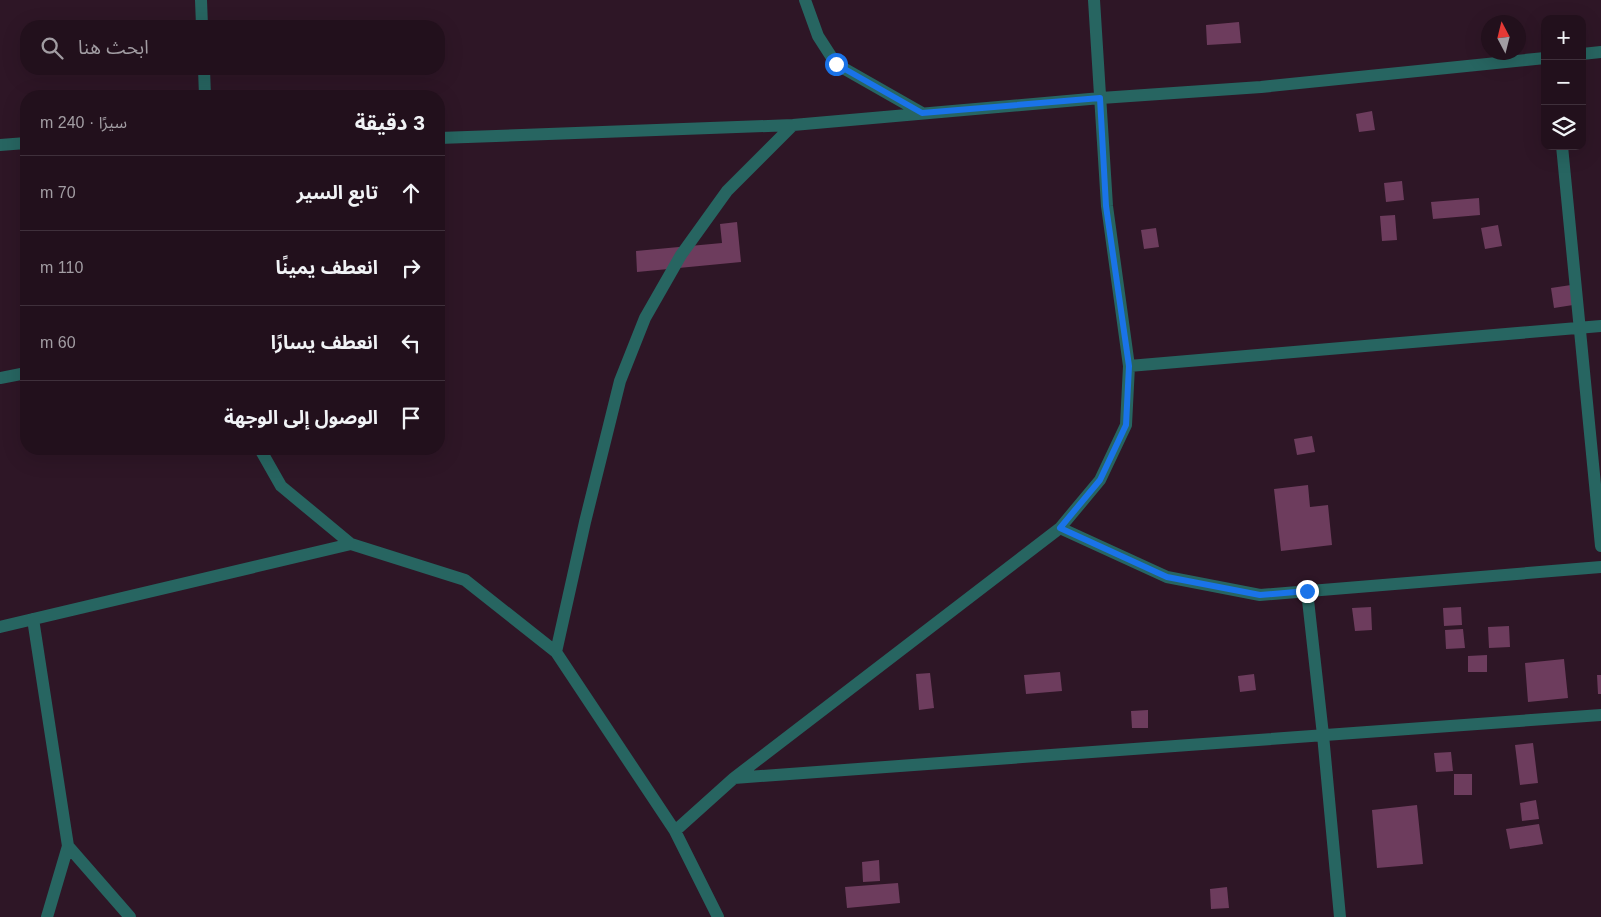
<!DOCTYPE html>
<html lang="ar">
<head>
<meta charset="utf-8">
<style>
	:root { --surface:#22101c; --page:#2a1925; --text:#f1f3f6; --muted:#a29da3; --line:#3f303b }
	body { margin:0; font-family:Helvetica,"Noto Sans Arabic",sans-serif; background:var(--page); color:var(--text); direction:rtl }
	.controls { position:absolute; right:15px; top:15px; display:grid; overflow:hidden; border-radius:10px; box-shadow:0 5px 20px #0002 }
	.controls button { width:45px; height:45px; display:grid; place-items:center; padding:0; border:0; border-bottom:1px solid var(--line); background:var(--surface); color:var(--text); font:25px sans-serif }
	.compass { position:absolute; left:1481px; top:15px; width:45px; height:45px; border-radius:50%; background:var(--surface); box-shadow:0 5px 20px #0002; rotate:353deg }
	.stop { position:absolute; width:15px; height:15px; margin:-11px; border:4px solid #1a73e8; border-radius:50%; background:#fff }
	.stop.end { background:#1a73e8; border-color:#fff; box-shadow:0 1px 5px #0008 }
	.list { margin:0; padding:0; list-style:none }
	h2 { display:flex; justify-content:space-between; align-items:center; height:65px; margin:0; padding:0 20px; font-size:21px }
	h2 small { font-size:16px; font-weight:400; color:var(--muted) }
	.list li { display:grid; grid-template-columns:32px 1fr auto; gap:15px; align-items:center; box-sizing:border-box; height:75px; padding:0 20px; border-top:1px solid var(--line) }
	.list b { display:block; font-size:19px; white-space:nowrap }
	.list em { font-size:16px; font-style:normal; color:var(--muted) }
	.icon { flex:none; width:28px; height:28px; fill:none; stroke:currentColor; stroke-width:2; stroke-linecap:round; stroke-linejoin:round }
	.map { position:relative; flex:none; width:1601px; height:917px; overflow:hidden; direction:ltr }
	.search { position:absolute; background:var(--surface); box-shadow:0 5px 20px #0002; left:20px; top:20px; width:425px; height:55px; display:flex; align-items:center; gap:12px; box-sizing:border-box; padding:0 18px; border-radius:20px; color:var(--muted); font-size:19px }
	.panel { position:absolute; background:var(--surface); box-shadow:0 5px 20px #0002; left:20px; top:90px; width:425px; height:365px; border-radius:20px; direction:rtl }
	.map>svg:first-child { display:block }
</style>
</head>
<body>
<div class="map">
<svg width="1601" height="917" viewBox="0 0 1601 917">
	<rect width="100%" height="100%" fill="#2e1626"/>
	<path fill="#6d3c5d" d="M1239 22 1241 43 1207 45 1206 25Z
		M1372 111 1375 130 1359 132 1356 114Z
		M1402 181 1404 200 1386 202 1384 183Z
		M1479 198 1480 215 1433 219 1431 202Z
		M1395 215 1397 240 1382 241 1380 216Z
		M737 222 741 262 637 272 636 251 722 243 720 224Z
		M1498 225 1502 246 1485 249 1481 228Z
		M1156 228 1159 247 1144 249 1141 230Z
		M1571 285 1573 305 1554 308 1551 288Z
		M1312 436 1315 452 1297 455 1294 439Z
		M1308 485 1310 507 1328 505 1332 545 1281 551 1274 489Z
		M1371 607 1372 630 1355 631 1352 608Z
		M1461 607 1462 625 1444 626 1443 608Z
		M1509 626 1510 647 1489 648 1488 627Z
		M1463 629 1465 648 1446 649 1445 630Z
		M1487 655V672H1468V656Z
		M1564 659 1568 698 1528 702 1525 663Z
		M1060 672 1062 691 1026 694 1024 675Z
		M930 673 934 708 919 710 916 674Z
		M1254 674 1256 690 1240 692 1238 676Z
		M1597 675H1601V694H1598Z
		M1148 710V728H1132L1131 711Z
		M1533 743 1538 783 1520 785 1515 745Z
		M1451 752 1453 771 1436 772 1434 753Z
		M1454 774H1472V795H1454Z
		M1536 800 1539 819 1522 821 1520 803Z
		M1417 805 1423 864 1377 868 1372 810Z
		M1539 824 1543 844 1510 849 1506 829Z
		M879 860 880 881 863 882 862 862Z
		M898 883 900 903 847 908 845 887Z
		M1227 887 1229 908 1211 909 1210 889Z"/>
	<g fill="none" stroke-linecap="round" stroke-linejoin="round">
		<path stroke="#276561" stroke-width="12" d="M201 0 202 26
			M805 0 818 36 836 64 922 113
			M1582 54 1601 52
			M204 69 205 96
			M439 138 793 125 1101 98 1261 87 1545 58
			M0 145 26 143
			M1562 146 1601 546
			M1129 366 1601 326
			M0 378 26 373
			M260 449 281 486 351 544 465 580 556 652 675 831 718 917
			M1060 528 1167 577 1260 595 1601 567
			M1307 591 1323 735 1340 917
			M33 619 68 846 47 917
			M0 627 351 544
			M556 652 585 522 620 381 645 318 681 255 727 191 793 125
			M734 778 1601 715
			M675 831 734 778 1060 528 1100 480 1126 425 1129 366 1107 206 1094 0
			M68 846 130 917"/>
	</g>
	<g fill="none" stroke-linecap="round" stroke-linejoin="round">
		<path stroke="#1a73e8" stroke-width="6" d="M836 64 922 113 1100 98 1106 206 1129 366 1126 425 1100 480 1060 528 1167 577 1260 595 1307 591"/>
	</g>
</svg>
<div class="controls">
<button>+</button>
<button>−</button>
<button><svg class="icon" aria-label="layers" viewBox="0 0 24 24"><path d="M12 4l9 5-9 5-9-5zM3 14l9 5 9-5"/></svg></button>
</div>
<svg class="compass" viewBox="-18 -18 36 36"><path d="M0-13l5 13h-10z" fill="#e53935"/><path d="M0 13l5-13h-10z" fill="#a29da3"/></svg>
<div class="stop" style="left:836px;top:64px"></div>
<div class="stop end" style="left:1307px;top:591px"></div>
<div class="search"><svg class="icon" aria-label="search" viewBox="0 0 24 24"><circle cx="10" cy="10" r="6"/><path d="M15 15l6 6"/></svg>ابحث هنا</div>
<section class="panel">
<h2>3 دقيقة<small>سيرًا · 240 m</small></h2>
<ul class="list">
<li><svg class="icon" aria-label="ahead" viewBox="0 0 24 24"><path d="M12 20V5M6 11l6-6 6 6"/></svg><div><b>تابع السير</b></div><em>70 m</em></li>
<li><svg class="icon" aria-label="right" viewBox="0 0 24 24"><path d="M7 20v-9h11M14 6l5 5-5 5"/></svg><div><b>انعطف يمينًا</b></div><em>110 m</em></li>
<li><svg class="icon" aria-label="left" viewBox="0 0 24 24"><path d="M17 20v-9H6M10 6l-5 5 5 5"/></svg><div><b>انعطف يسارًا</b></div><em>60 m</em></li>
<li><svg class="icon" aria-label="arrive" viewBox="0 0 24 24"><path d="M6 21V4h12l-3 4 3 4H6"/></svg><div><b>الوصول إلى الوجهة</b></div></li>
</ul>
</section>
</div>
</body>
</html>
